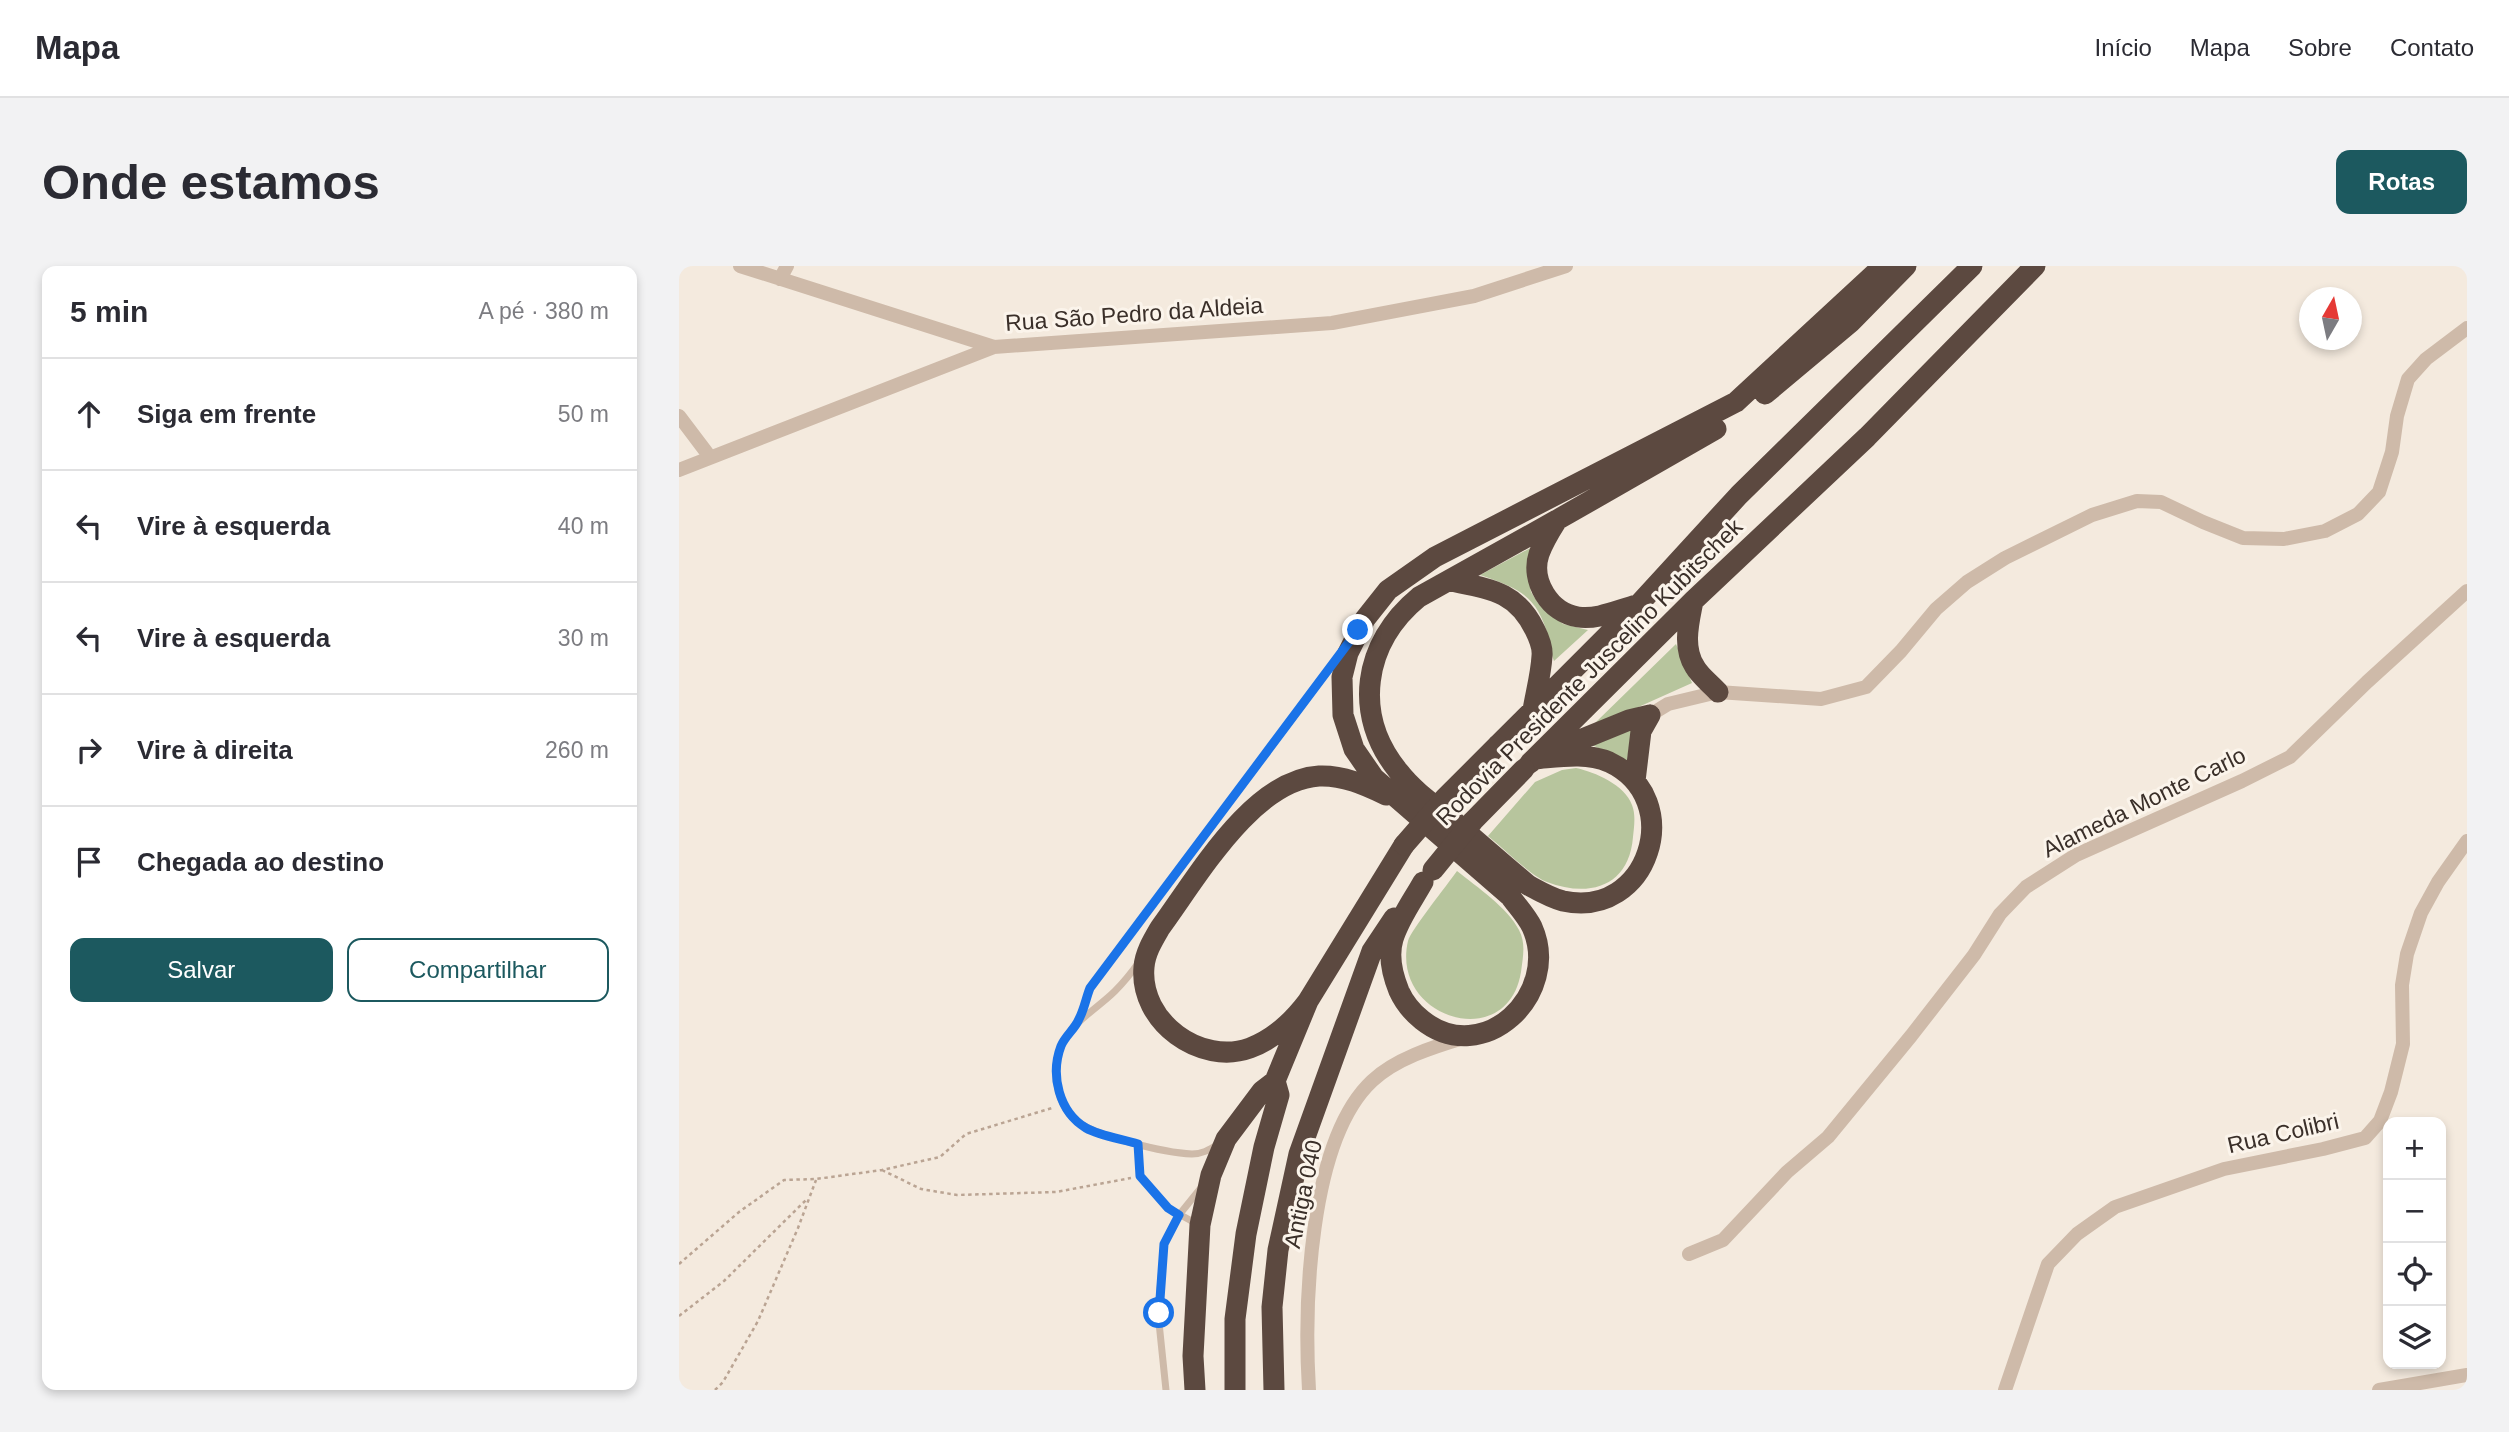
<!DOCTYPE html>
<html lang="pt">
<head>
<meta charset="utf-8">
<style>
	:root { --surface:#fff; --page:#f2f2f3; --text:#2b2b33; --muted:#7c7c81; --line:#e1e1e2; --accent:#1c595f }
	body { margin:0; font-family:Arial,sans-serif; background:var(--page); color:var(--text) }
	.controls { position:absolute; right:21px; bottom:21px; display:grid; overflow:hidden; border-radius:14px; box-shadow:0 4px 10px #0003 }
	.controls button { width:63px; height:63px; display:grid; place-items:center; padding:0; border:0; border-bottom:2px solid var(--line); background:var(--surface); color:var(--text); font:35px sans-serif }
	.compass { position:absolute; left:1620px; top:21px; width:63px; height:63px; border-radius:50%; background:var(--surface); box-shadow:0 4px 10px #0003; rotate:9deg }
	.stop { position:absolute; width:21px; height:21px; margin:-16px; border:5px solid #1a73e8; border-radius:50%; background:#fff }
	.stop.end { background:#1a73e8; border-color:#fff; box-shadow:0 2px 7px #0008 }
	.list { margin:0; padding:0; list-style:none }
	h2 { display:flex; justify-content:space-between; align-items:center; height:91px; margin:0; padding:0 28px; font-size:30px }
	h2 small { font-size:23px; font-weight:400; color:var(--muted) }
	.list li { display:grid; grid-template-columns:46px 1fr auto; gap:21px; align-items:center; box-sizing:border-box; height:112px; padding:0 28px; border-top:2px solid var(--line) }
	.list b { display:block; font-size:26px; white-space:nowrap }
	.list em { font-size:23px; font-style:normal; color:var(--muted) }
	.actions { display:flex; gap:14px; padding:21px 28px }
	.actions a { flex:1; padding:16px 0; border:2px solid var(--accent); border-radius:14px; text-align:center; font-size:24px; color:var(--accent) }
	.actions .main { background:var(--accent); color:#fff }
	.icon { flex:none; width:38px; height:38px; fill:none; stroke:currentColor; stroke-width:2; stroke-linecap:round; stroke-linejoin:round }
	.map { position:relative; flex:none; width:1788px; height:1124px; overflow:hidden; border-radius:14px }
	header { display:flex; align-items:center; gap:42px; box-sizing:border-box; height:98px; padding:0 35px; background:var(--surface); border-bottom:2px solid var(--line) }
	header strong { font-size:33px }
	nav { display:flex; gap:38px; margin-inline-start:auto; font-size:24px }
	.intro { display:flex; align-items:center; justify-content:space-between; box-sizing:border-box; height:168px; padding:0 42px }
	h1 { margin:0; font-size:49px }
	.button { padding:18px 32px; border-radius:14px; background:var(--accent); color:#fff; font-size:24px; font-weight:700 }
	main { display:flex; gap:42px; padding:0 42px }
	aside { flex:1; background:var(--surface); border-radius:14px; box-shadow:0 4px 10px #0003 }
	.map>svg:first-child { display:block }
</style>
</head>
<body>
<header>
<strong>Mapa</strong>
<nav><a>Início</a><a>Mapa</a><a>Sobre</a><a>Contato</a></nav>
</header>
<div class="intro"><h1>Onde estamos</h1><a class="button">Rotas</a></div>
<main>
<aside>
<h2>5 min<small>A pé · 380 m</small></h2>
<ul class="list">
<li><svg class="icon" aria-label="ahead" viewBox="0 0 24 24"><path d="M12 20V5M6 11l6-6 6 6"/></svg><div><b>Siga em frente</b></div><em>50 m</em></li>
<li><svg class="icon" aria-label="left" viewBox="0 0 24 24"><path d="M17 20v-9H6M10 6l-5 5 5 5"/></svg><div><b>Vire à esquerda</b></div><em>40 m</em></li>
<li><svg class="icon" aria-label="left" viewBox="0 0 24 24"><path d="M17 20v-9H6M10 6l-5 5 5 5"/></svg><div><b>Vire à esquerda</b></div><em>30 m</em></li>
<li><svg class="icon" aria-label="right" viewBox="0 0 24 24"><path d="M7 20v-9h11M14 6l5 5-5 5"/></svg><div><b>Vire à direita</b></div><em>260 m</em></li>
<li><svg class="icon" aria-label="arrive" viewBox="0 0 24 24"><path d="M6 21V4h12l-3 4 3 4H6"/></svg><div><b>Chegada ao destino</b></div></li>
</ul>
<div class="actions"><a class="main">Salvar</a><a>Compartilhar</a></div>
</aside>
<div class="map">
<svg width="1788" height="1124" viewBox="0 0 1788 1124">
	<rect width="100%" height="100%" fill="#f4eade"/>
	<path fill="#b7c59d" d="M857 279 849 305 852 326 859 337 884 358 909 364 875 395C872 388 872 381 870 373 858 329 841 323 801 309Z
		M997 378 1013 417 917 460 915 458Z
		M953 461 948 495 913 479Z
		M897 502C916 506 946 519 953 539 957 549 955 561 954 571 950 621 910 632 868 616 852 610 824 582 809 570L856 516 883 504Z
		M778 605C798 621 829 642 840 664 847 677 844 691 842 706 829 788 711 753 729 675 732 664 769 618 778 605Z"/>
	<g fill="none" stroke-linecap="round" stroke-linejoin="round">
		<path stroke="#baa493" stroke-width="2.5" stroke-dasharray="3.5 3.5" stroke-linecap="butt" d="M203 904 242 923 278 929 377 926 452 912
			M0 998 60 946 105 914 137 913 203 904 261 891 287 868 373 842
			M0 1050 45 1015 128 933
			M36 1124 44 1116 79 1055 119 962 137 914"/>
		<path stroke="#cebaa9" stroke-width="7" d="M460 696C453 706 445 716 436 725 415 746 384 760 378 793 374 813 380 839 395 853 414 870 487 887 513 888 523 888 530 884 538 879
			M400 755 411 722 661 389
			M459 878 461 910 489 942 518 958
			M487 1124 479 1047 485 978 500 949 521 923"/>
		<path stroke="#cebaa9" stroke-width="14" d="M61 0 315 81
			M101 13 108 0
			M0 150 31 191
			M0 204 315 81 653 57 795 30 887 0
			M971 449 989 438 1039 426 1142 433 1187 421 1222 385 1257 343 1288 316 1326 292 1413 249 1458 235 1482 236 1524 256 1564 272 1605 273 1646 265 1679 248 1700 226 1713 186 1718 150 1729 113 1747 93 1788 62
			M1010 988 1044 974 1108 906 1149 871 1232 770 1295 689 1321 648 1347 621 1397 589 1563 515 1611 491 1688 416 1788 325
			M630 1124C625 1042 629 875 693 815 716 793 754 781 784 772
			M1326 1124 1369 998 1398 968 1436 941 1545 903 1644 883 1686 872 1701 855 1712 826 1724 778 1723 719 1728 688 1742 647 1759 616 1788 575
			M1700 1124 1788 1109"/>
		<path stroke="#5c4940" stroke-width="21" d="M1086 128 1172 56 1227 0
			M772 315C811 323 837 325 856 364 860 372 864 381 863 390 862 408 857 426 854 444
			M1014 335C1010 356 1003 381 1016 401 1021 410 1032 418 1039 426
			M958 339C939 344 918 354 899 351 871 347 851 315 860 288 864 276 871 265 878 254L1037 163
			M819 479 960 338 1060 229 1293 0
			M874 485 950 454 971 449
			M856 493C880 491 907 486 930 496 1009 533 969 654 884 635 872 632 860 625 849 619 822 596 795 573 768 549 751 536 733 523 720 506 673 449 684 377 740 331L878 254
			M851 497 1014 335 1188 171 1356 0
			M956 515 962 465 971 449
			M744 616C734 634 720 653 714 673 709 690 713 708 720 725 725 736 733 746 743 754 804 803 883 728 853 661 847 649 838 640 831 630L695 512 675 483 664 449 663 411 669 387 686 353 709 324 756 291 1057 136 1204 0
			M629 735C614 755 595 773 571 782 522 800 460 756 465 701 466 687 474 674 481 662 518 612 573 514 640 510 664 509 686 519 707 529
			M516 1124 514 1090 521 959 532 909 547 873 583 825 596 815
			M556 1124V1053L567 968 585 881 600 829 596 815 629 735 725 579
			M595 1124 593 1041 599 984 620 888 693 685 715 652"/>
		<path stroke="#5c4940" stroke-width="21" d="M725 579 766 532 819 479
			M754 604 794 555 845 503"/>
	</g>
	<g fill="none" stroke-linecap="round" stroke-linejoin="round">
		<path stroke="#1a73e8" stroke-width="9" d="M480 1047 485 978 500 949 489 942 461 910 459 878C443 873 421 870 407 862 380 846 371 809 382 780 386 770 396 763 400 753 405 744 407 732 411 722L679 364"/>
	</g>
	<g text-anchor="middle" stroke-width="6" stroke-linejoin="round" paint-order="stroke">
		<g font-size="23" fill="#3a2f29" stroke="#fbf4eb">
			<text transform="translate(455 48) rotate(-4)" y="8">Rua São Pedro da Aldeia</text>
			<text transform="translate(910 406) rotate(-45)" y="8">Rodovia Presidente Juscelino Kubitschek</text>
			<text transform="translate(1465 536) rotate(-26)" y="8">Alameda Monte Carlo</text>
			<text transform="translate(1604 867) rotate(-13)" y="8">Rua Colibri</text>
			<text transform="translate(624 928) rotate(-78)" y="8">Antiga 040</text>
		</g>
	</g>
</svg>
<div class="controls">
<button>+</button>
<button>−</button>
<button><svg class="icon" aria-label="locate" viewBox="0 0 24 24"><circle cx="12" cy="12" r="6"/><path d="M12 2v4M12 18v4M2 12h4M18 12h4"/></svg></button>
<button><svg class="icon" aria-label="layers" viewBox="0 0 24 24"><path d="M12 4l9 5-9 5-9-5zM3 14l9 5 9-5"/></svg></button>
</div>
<svg class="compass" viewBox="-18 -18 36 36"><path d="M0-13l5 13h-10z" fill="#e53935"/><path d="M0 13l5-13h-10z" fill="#7c7c81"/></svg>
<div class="stop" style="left:480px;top:1047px"></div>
<div class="stop end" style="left:679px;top:364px"></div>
</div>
</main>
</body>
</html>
